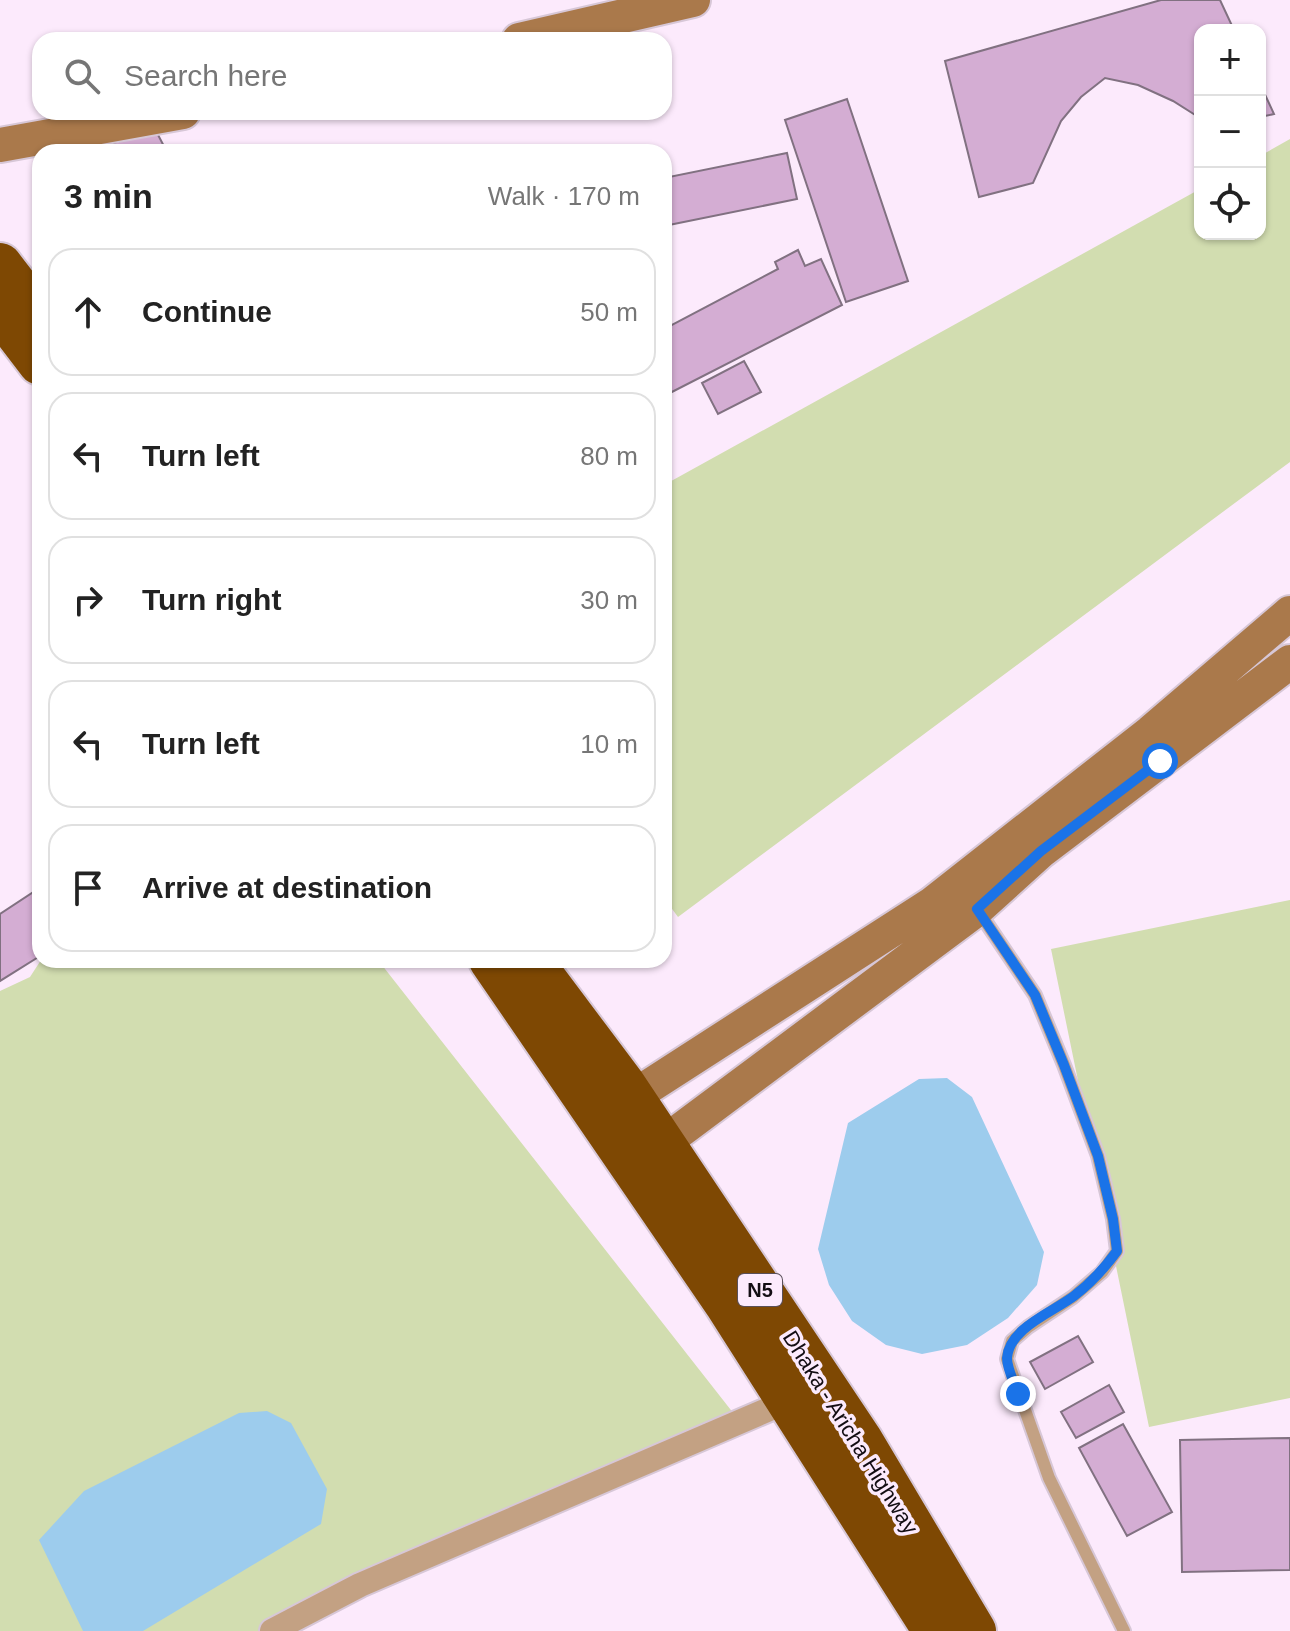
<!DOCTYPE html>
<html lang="en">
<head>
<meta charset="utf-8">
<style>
	:root { --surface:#fff; --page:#f6f6f6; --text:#222; --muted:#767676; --line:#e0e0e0 }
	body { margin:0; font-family:Helvetica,sans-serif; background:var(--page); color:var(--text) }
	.controls { position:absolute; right:24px; top:24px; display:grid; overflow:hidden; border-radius:16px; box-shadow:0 2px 6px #0004 }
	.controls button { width:72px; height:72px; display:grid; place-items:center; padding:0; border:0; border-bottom:2px solid var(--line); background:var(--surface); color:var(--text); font:40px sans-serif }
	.stop { position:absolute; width:24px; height:24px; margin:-18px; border:6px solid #1a73e8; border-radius:50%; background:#fff }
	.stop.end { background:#1a73e8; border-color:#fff; box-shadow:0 2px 8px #0008 }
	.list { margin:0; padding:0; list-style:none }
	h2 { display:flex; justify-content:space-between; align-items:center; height:104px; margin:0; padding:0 32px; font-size:34px }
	h2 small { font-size:26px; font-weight:400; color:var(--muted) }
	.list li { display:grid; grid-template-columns:52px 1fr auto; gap:24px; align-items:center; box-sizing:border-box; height:128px; margin:0 16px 16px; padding:0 16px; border:2px solid var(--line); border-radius:24px }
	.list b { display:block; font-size:30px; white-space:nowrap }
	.list em { font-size:26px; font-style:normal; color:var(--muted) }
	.icon { flex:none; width:44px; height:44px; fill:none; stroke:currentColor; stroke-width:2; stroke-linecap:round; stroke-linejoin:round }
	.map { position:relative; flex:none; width:1290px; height:1631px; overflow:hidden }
	.search { position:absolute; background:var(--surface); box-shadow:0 2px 6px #0004; left:32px; top:32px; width:640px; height:88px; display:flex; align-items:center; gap:20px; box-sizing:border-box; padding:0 28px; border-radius:24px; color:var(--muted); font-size:30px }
	.panel { position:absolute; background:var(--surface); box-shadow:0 2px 6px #0004; left:32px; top:144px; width:640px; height:824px; border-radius:24px }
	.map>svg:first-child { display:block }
</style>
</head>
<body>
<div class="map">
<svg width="1290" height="1631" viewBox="0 0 1290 1631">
	<rect width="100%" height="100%" fill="#fceafc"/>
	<path fill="#d2ddb0" d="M1290 139V462L678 917 664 898V485L1200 189V234H1260V156Z
		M1290 900V1398L1149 1427 1051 949Z
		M41 960H378L745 1428 272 1631H0V991L30 977Z"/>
	<path fill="#9dcced" d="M947 1078 972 1097 1044 1252 1037 1285 1008 1318 967 1345 922 1354 886 1345 852 1321 829 1285 818 1249 848 1123 919 1079Z
		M267 1411 291 1423 327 1489 321 1524 143 1631H83L39 1540 84 1491 239 1413Z"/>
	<path fill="#d4add3" stroke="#817181" stroke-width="2" d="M1161 0H1220L1234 30H1200V118L1173 101 1138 85 1105 78 1081 97 1061 121 1033 183 979 197 945 61Z
		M1260 84 1274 114 1260 117Z
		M847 99 908 281 846 302 785 120Z
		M156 131 167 152H81Z
		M787 153 797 199 664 226V178Z
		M798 250 805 266 821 259 842 305 664 396V329L778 269 775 262Z
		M744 361 761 392 718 414 702 383Z
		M38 889 40 893V956L0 981V914Z
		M1078 1336 1093 1362 1045 1389 1030 1362Z
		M1109 1385 1124 1412 1076 1438 1061 1412Z
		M1123 1424 1172 1512 1127 1536 1079 1448Z
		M1290 1438V1570L1182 1572 1180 1440Z"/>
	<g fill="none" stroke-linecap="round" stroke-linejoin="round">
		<g stroke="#d7c7d7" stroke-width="16">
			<path id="lane" d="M979 912 1035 995 1064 1065 1098 1156 1113 1219 1117 1251 1102 1272 1073 1297 1028 1327 1012 1341 1007 1359 1049 1478 1124 1631"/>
		</g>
		<g stroke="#d7c7d7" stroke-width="28">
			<path id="street" d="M272 1631 360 1585 788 1401"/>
		</g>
		<g stroke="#d7c7d7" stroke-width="38">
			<path id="secondary" d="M519 40 693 0
				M0 145 183 112
				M631 1098 932 904 1151 732 1290 613
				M662 1144 977 909 1041 851 1290 662"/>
		</g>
		<g stroke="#d7c7d7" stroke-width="48">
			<path id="highway" d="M0 265 40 317
				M0 311 40 363
				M491 960 726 1303 935 1631
				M530 960 623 1084 861 1441 974 1631"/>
		</g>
		<use href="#lane" stroke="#c3a183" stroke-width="12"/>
		<use href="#street" stroke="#c3a183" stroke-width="24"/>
		<use href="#secondary" stroke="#aa794b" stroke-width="34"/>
		<use href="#highway" stroke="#7e4803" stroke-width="44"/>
	</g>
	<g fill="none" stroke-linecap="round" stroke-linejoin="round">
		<path stroke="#1a73e8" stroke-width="10" d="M1018 1394C1015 1384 1007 1369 1007 1358 1009 1328 1053 1312 1074 1296 1091 1283 1104 1269 1117 1251L1113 1219 1098 1156 1064 1065 1035 995 977 909 1041 851 1160 761"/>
	</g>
	<g text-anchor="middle" stroke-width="7" stroke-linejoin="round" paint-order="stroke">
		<rect fill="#fceafc" stroke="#594f59" stroke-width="2" x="738" y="1274" width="44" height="32" rx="6"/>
		<g font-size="20" font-weight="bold" fill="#130d13">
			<text x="760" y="1297">N5</text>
		</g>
		<g font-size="22" fill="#130d13" stroke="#fceafc">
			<text transform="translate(851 1432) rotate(58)" y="8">Dhaka - Aricha Highway</text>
		</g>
	</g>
</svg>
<div class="controls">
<button>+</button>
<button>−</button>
<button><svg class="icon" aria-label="locate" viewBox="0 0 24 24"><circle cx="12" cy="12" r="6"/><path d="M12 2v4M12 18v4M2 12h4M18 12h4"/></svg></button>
</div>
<div class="stop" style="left:1160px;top:761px"></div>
<div class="stop end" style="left:1018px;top:1394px"></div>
<div class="search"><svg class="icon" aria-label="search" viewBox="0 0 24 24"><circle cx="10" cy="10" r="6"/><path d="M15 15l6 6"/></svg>Search here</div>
<section class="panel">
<h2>3 min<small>Walk · 170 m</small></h2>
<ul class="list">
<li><svg class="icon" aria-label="ahead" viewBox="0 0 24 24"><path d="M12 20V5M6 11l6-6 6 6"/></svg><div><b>Continue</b></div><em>50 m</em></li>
<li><svg class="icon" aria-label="left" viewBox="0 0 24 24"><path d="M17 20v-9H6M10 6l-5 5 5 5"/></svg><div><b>Turn left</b></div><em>80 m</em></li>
<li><svg class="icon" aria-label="right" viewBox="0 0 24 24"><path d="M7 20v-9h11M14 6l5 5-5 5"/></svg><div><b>Turn right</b></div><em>30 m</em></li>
<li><svg class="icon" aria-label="left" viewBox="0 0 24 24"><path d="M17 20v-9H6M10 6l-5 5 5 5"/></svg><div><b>Turn left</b></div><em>10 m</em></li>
<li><svg class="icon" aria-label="arrive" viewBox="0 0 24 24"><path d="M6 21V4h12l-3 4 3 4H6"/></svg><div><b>Arrive at destination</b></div></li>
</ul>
</section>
</div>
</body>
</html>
